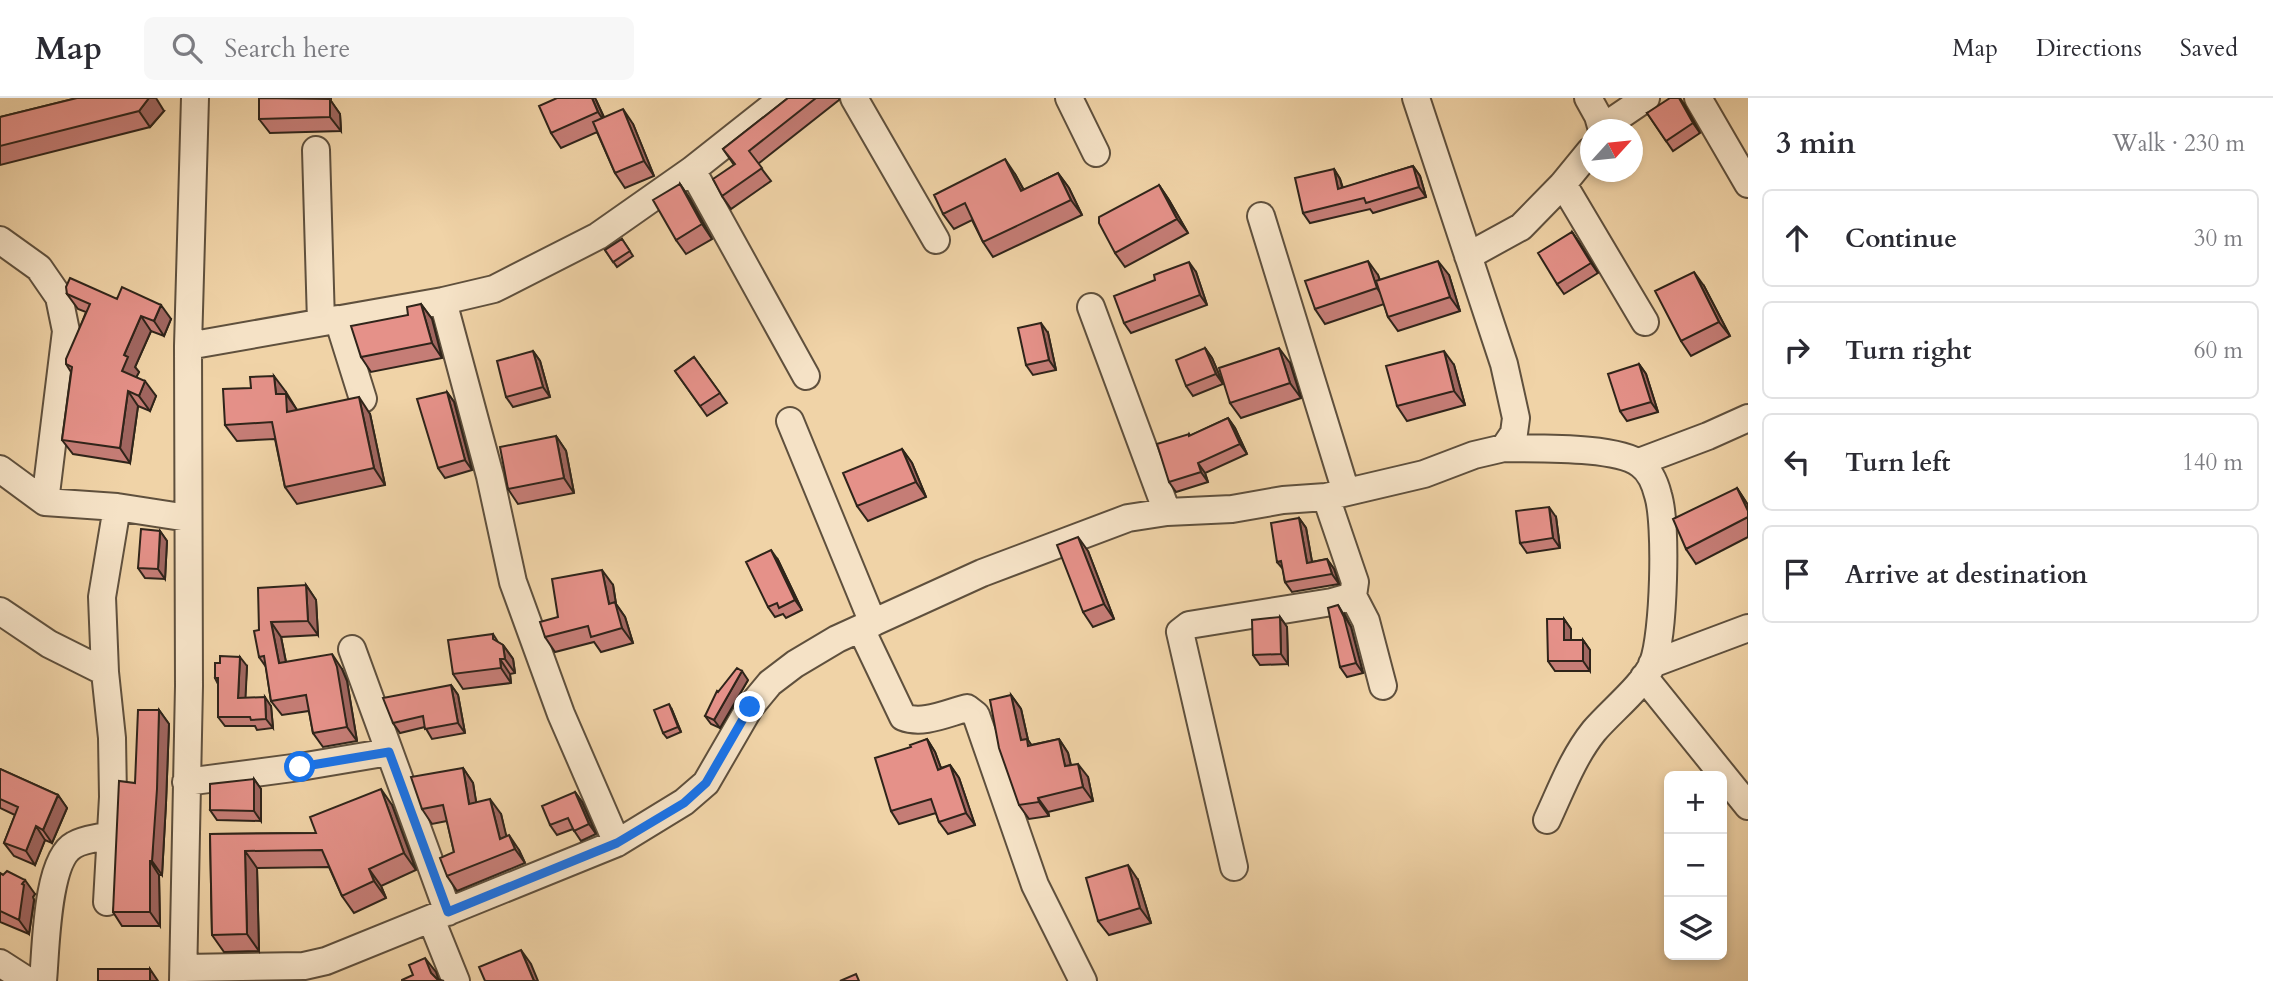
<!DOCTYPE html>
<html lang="en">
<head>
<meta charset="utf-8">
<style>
	:root { --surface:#fff; --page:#f7f7f7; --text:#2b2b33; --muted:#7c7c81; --line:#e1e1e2 }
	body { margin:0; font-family:Cardo,serif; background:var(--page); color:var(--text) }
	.controls { position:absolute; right:21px; bottom:21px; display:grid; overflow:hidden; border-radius:10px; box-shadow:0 4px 10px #0003 }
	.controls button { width:63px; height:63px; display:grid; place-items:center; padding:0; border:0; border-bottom:2px solid var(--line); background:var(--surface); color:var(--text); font:35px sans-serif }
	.compass { position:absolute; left:1580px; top:21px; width:63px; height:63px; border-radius:50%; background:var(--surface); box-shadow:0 4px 10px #0003; rotate:63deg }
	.stop { position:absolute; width:21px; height:21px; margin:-16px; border:5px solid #1a73e8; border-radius:50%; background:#fff }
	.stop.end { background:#1a73e8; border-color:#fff; box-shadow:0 2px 7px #0008 }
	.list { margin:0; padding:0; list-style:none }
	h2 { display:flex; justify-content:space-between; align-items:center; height:91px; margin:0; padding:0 28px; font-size:30px }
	h2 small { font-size:23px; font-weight:400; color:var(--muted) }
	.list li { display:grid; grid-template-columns:46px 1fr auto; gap:21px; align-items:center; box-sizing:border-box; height:98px; margin:0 14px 14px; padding:0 14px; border:2px solid var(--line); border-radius:10px }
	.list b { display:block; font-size:26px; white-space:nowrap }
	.list em { font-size:23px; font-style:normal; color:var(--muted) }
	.icon { flex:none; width:38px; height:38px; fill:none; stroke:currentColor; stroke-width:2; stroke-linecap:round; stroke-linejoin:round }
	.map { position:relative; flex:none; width:1748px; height:883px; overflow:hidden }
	header { display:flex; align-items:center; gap:42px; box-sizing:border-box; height:98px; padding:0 35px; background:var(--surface); border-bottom:2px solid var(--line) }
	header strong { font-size:33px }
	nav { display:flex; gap:38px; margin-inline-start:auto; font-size:24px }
	.search { width:490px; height:63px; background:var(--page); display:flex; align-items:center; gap:18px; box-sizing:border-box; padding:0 24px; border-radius:10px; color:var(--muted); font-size:26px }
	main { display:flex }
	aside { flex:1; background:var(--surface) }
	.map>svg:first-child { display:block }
</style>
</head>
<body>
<header>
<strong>Map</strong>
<div class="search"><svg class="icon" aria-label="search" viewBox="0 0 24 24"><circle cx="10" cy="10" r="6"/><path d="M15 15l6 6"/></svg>Search here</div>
<nav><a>Map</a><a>Directions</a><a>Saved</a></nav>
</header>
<main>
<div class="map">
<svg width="1748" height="883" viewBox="0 0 1748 883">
	<rect width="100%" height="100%" fill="#f0d3a7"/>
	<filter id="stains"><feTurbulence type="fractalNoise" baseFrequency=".00286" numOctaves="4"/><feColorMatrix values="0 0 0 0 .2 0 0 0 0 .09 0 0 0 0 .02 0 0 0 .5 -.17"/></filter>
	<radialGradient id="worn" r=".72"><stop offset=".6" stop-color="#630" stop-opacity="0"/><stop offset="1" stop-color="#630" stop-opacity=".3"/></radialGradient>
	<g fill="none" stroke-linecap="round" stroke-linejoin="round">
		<g stroke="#5f503d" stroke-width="30">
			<path id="minor" d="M854 0 936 142
				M1069 0 1096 55
				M1588 0 1598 18 1602 32
				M1698 0 1748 86
				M1602 30 1646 0
				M316 52 321 224
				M692 72 806 278
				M1563 86 1645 224
				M1261 118 1346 394
				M0 142 39 170 59 199 66 233 45 404
				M1468 158 1521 129 1563 86 1590 53
				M443 203 490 378 513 484 561 616 617 745
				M1091 209 1167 414
				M338 221 363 301
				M188 248 443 203 494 191 598 138 692 72 783 0
				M790 323 873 525
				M1504 350C1536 351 1616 348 1640 366 1650 373 1655 385 1658 397 1667 426 1664 537 1653 565 1644 587 1610 614 1594 633 1573 659 1561 692 1547 722
				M1639 364 1708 338 1748 320
				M0 371 45 404 117 409 188 420
				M1353 498 1366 523 1383 588
				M0 513 49 546 105 574
				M861 531 903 619C923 627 947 615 967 610L976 617 1035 787 1083 883
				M352 551 448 814
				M1652 566 1748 530
				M1644 579 1748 708
				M186 684 300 669 389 654
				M1234 769 1180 534 1189 527 1332 504 1353 498 1355 484 1326 399
				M107 804 113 699 112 640 105 574 102 499 117 409
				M431 821 456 883
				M0 865 28 883
				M184 870 304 868 326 863 617 745 684 704 706 685 750 609 770 585 795 566 837 541 982 475 1128 420 1167 414 1232 411 1283 402 1326 399 1424 376 1474 357 1504 350 1514 335 1516 320 1504 266 1416 0
				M43 883C46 853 46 762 74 747 84 741 99 740 111 737
				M183 883 189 588 188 248 195 0"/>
		</g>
		<use href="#minor" stroke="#f5e2c6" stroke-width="26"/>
	</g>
	<path fill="#c57d76" stroke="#2f241a" stroke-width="2" d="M77 0 164 13 150 29 0 67V19Z
		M259 0H331V3L340 16 341 33 270 35 259 21Z
		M788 0H839V2L758 66 771 83 731 111 722 98 734 67 723 51Z
		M596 2 604 19 633 26 654 78 625 90 615 75 597 34 561 50 551 35Z
		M1684 6 1700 35 1673 53 1647 15Z
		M1413 68 1420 78 1426 99 1373 115 1370 111 1310 125 1303 115 1334 71 1340 81 1343 90Z
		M1058 75 1069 90 1082 117 993 159 983 144 972 122 954 131 943 116 1015 76 1024 92Z
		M680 86 690 101 712 141 686 156 676 142Z
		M1159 87 1169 102 1188 135 1125 169 1115 155Z
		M1572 134 1598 175 1564 196 1557 186Z
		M622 141 633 158 617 169 605 152Z
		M1196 174 1207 207 1131 235 1124 225Z
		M1378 177 1380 182 1449 177 1460 213 1398 233 1388 219 1384 206 1325 226 1315 211Z
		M1704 188 1730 238 1691 258 1681 243Z
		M67 196 117 201 171 221 164 238 151 233 135 269 139 274 136 279 156 298 150 313 138 308 130 365 73 356 62 342 71 274 66 266 86 214 78 211Z
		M421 206 432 221 442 260 371 274 361 259Z
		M1048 235 1056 272 1033 277 1026 267Z
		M1205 250 1212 260 1223 286 1193 298 1186 288Z
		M533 253 540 263 550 299 513 309 506 299Z
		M694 259 727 305 707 318 675 273Z
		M1290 265 1301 300 1241 320 1230 305Z
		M1639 266 1646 276 1658 314 1627 323 1620 313Z
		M1454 267 1465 307 1407 323 1397 308Z
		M286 294 297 312 370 316 385 387 297 406 285 389 275 341 237 343 225 327Z
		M447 294 454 304 472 372 445 380 438 370Z
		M1228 320 1235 330 1247 356 1205 375 1208 384 1176 394 1169 384 1189 336 1190 338Z
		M556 338 566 353 574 395 518 406 508 391Z
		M902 351 912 365 926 399 868 423 857 408Z
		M1737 390 1748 407V439L1696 466 1686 451Z
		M1556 419 1560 450 1527 455 1520 445Z
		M1299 420 1306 430 1312 464 1327 461 1334 471 1339 486 1292 494 1285 484 1283 471 1277 464Z
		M160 433 167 443 165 481 145 480 138 470Z
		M1088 453 1114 521 1093 529 1083 514Z
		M778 462 802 512 786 520 783 516 775 519 768 509Z
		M306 487 316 502 318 537 281 539 286 564 342 571 347 583 357 643 323 649 313 635 309 613 282 617 271 603 266 569 259 559V532Z
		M613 487 616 506 625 519 633 545 601 554 594 544 555 554 545 539 558 519Z
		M1345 517 1351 529 1363 575 1347 579 1340 569Z
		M1280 519 1287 529 1288 566 1260 567 1253 557Z
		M1564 521 1571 531V542H1583L1590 552V573H1555L1548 563Z
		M493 536 498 544 503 547 513 561 515 575 510 576 511 585 463 591 453 576Z
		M247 568 245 600 271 608 273 630 257 632 255 628H225L218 619V586L215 580Z
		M748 582 720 630 711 626 705 618Z
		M451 587 458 597 465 635 432 641 425 629 400 635 393 625Z
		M1011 597 1021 611 1028 642 1031 647 1059 641 1068 655 1071 667 1088 679 1093 703 1048 714 1049 718 1029 721 1019 707Z
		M159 612 169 626 166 705 162 777H159L160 828H122L113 814 135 685Z
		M672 612 681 634 667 640 663 635Z
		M927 641 935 654 941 670 950 667 959 680 975 727 948 736 939 724 936 715 899 726 891 713 911 649Z
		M463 670 473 685 476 704 501 716 506 739 519 752 525 765 457 793 447 778 454 754 447 723 432 726 422 711Z
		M0 671 58 697 67 710 52 745 45 742 35 767 14 758 4 745 15 717 0 710Z
		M254 681 261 691V723L217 722 210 712Z
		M575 694 582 704 596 736 581 743 573 731 557 737 550 727Z
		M392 707 416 772 381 788 386 800 354 815 342 798 329 769 257 770 259 853 224 854 212 837 210 736 316 735Z
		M0 775 35 796 33 799 34 802 29 836 0 824Z
		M1138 782 1151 825 1109 837 1098 823Z"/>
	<path fill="#a06660" stroke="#2f241a" stroke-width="2" d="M149 0H156L164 13 150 29 139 13Z
		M321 0H331V3L340 16 341 33 330 19Z
		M592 0H595L596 2 608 29 598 14Z
		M1680 0 1684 6 1700 35 1693 25Z
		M623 11 633 26 654 78 644 63Z
		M1005 61 1015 76 1032 108 1021 93Z
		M1413 68 1420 78 1426 99 1419 89Z
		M1334 71 1340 81 1345 101 1338 91Z
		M1058 75 1069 90 1082 117 1071 102Z
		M680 86 690 101 712 141 702 126Z
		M1159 87 1169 102 1188 135 1177 121Z
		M1572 134 1579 144 1598 175 1591 165Z
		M1368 163 1378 177 1387 205 1377 190Z
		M1438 163 1449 177 1460 213 1450 199Z
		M1189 164 1196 174 1207 207 1200 197Z
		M1694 174 1704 188 1730 238 1719 224Z
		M421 206 432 221 442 260 432 245Z
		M161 207 171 221 164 238 154 223Z
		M141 218 151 233 135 269 139 274 132 288 122 273 124 257Z
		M1041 225 1048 235 1056 272 1049 262Z
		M1205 250 1212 260 1223 286 1216 276Z
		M1279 250 1290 265 1301 300 1290 285Z
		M533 253 540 263 550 299 543 289Z
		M1444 253 1454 267 1465 307 1454 293Z
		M1639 266 1646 276 1658 314 1651 304Z
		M274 278 286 294V301V296L297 312 299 331 276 296Z
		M145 283 156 298 150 313 139 298Z
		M128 293 138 308 130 365 120 350Z
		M447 294 454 304 472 372 465 362Z
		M359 299 370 316 385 387 374 370Z
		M1228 320 1235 330 1247 356 1240 346Z
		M556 338 566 353 574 395 564 380Z
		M902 351 912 365 926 399 916 384Z
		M1198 365 1205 375 1208 384 1201 374Z
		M1737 390 1748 407V413Z
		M1549 409 1556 419 1560 450 1553 440Z
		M1299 420 1306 430 1314 475 1307 465Z
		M160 433 167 443 165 481 158 471Z
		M1078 439 1088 453 1114 521 1104 506Z
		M771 452 778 462 802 512 795 502Z
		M1327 461 1334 471 1339 486 1332 476Z
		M602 472 613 487 616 506 625 519 633 545 622 530 609 506Z
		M306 487 316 502 318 537 308 523Z
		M1338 507 1351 529 1363 575 1356 565Z
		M1280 519 1287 529 1288 566 1281 556Z
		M1564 521 1571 531V552L1564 542Z
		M271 524 281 539 289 580 279 565Z
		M1583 542 1590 552V573L1583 563Z
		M503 547 513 561 515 575 505 561Z
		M332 556 342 571 347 583 357 643 347 629Z
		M240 559 247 568 245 610 238 600Z
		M500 561 510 576 511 585 501 570Z
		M742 573 748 582 720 630 714 622Z
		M451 587 458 597 465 635 458 625Z
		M1011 597 1021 611 1028 642 1037 655 1021 642Z
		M265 599 271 608 273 630 266 621Z
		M669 606 672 612 681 634 678 629Z
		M159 612 169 626 166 705 162 777 152 763Z
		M927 641 935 654 946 684 938 672Z
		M1059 641 1068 655 1074 682 1065 668Z
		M1078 666 1088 679 1093 703 1083 689Z
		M950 667 959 680 975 727 966 715Z
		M463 670 473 685 479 721 469 706Z
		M254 681 261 691V723L254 713Z
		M381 691 392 707 416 772 404 755Z
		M575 694 582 704 596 736 589 726Z
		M58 697 67 710 52 745 43 732Z
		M1038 700 1048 714 1049 718 1039 704Z
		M490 701 501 716 510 753 500 741Z
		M36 728 45 742 35 767 26 753Z
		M509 737 519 752 525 765 515 751Z
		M245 753 257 770 259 853 247 836Z
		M150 763 159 777 160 828 150 814Z
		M1128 767 1138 782 1151 825 1140 810Z
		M369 771 381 788 386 800 374 783Z
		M25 782 35 796 33 799 34 802 29 836 19 822 22 786Z
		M521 852 531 866 538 883H534Z
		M425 860 436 874 439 883 431 875Z
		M150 871 158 883H150Z"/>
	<path fill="#e59189" stroke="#2f241a" stroke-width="2" d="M77 0H149L139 13 0 48V19Z
		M259 0 330 1V19L259 21Z
		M557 0H592L598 14 551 35 539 8Z
		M788 0H816L749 53 762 70 722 98 713 81 735 66 723 51Z
		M1670 0H1679L1693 25 1666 43 1647 15Z
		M623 11 644 63 615 75 593 24Z
		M1005 61 1021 93 1058 75 1071 102 983 144 965 105 943 116 934 97Z
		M1413 68 1419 89 1366 105 1364 100 1303 115 1295 80 1334 71 1338 91Z
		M680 86 702 126 676 142 653 102Z
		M1159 87 1177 121 1115 155 1099 125V119Z
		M1572 134 1591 165 1557 186 1538 155Z
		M622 141 630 153 613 164 605 152Z
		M1368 163 1377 190 1315 211 1305 183Z
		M1438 163 1450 199 1388 219 1376 183Z
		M1189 164 1200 197 1124 225 1114 198 1155 182 1154 177Z
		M1694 174 1719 224 1681 243 1655 193Z
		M70 180 117 201 122 189 161 207 154 223 141 218 124 257 128 259 122 273 145 283 139 298 128 293 120 350 62 342 72 269 66 266V261L90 206 67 196 66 189Z
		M421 206 432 245 361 259 351 228 408 217 407 209Z
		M1041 225 1049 262 1026 267 1018 230Z
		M1205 250 1216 276 1186 288 1176 262Z
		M1279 250 1290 285 1230 305 1219 270Z
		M533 253 543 289 506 299 497 263Z
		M1444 253 1454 293 1397 308 1386 268Z
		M694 259 720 295 700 308 675 273Z
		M1639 266 1651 304 1620 313 1608 276Z
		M274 278 276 296H286L287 314 359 299 374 370 285 389 272 324 225 327 223 291 251 290 250 279Z
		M447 294 465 362 438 370 417 301Z
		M1228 320 1240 346 1198 365 1201 374 1169 384 1157 346 1189 336V338Z
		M556 338 564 380 508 391 500 349Z
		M902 351 916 384 857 408 843 375Z
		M1737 390 1748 413V419L1686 451 1673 421Z
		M1549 409 1553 440 1520 445 1516 413Z
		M1299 420 1307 465 1327 461 1332 476 1285 484 1281 463 1277 464 1271 425Z
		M141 431 160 433 158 471 138 470Z
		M1078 439 1104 506 1083 514 1057 447Z
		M771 452 795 502 779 510 777 505 768 509 746 464Z
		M602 472 609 506 615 504 622 530 591 539 588 528 545 539 540 524 558 519 552 481Z
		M306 487 308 523 271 524 279 565 332 556 337 569 347 629 313 635 306 597 271 603 264 558 259 559 254 533 259 532 258 490Z
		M1338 507 1344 519 1356 565 1340 569 1328 510Z
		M1280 519 1281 556 1253 557 1252 522Z
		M1547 521H1564V542H1583V563H1548Z
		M493 536V541L503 547 505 561H500L501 570 453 576 448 542Z
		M220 558 240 559 238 600 265 599 266 621 251 622 250 619H218V580H215V565H220Z
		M737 570 742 573 714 622 705 618 717 593 718 594Z
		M451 587 458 625 425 631 423 618 393 625 383 600Z
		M1011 597 1021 642 1027 641 1028 648 1059 641 1065 668 1078 666 1083 689 1038 700 1039 704 1019 707 999 650 990 602Z
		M669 606 678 629 663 635 654 612Z
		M138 612H159L157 691 152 763H150V814H113L119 683 135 685Z
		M927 641 938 672 950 667 966 715 939 724 931 701 891 713 875 660 911 649 910 647Z
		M463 670 469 706 490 701 500 741 509 737 515 751 447 778 440 760 454 754 443 707 422 711 411 679Z
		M0 671 58 697 43 732 36 728 26 753 4 745 18 709 0 701Z
		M254 681V713L210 712V686Z
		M381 691 404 755 369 771 374 783 342 798 322 752 245 753 247 836 212 837 210 736 316 735 310 719Z
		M575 694 589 726 574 733 568 720 550 727 542 708Z
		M1128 767 1140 810 1098 823 1086 780Z
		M7 773 25 782 22 786 24 787 19 822 0 813V775L3 777Z
		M521 852 534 883H485L479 869Z
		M425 860 431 875 437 881 444 883H402V882L413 877 409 867Z
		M98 871H150V883H98Z
		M856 876 859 883H840Z"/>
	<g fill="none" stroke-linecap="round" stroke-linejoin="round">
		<path stroke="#1a73e8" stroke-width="9" d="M300 669 389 654 448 814 617 745 684 705 706 685 750 609"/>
	</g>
	<rect width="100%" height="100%" filter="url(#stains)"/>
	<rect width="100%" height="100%" fill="url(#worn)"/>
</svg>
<div class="controls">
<button>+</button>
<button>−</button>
<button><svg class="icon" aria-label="layers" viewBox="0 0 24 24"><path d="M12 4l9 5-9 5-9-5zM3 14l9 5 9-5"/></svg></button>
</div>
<svg class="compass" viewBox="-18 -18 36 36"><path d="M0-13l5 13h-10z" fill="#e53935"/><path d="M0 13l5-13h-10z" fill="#7c7c81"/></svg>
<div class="stop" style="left:300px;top:669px"></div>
<div class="stop end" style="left:750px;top:609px"></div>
</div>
<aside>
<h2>3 min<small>Walk · 230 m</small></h2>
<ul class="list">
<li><svg class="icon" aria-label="ahead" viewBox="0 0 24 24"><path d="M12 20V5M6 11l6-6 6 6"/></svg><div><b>Continue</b></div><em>30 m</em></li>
<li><svg class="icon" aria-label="right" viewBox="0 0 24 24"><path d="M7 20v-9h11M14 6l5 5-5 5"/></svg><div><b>Turn right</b></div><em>60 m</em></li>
<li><svg class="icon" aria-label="left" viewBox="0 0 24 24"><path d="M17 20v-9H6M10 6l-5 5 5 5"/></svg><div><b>Turn left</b></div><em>140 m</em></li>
<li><svg class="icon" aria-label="arrive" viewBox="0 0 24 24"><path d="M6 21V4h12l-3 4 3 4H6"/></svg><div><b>Arrive at destination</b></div></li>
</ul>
</aside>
</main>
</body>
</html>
